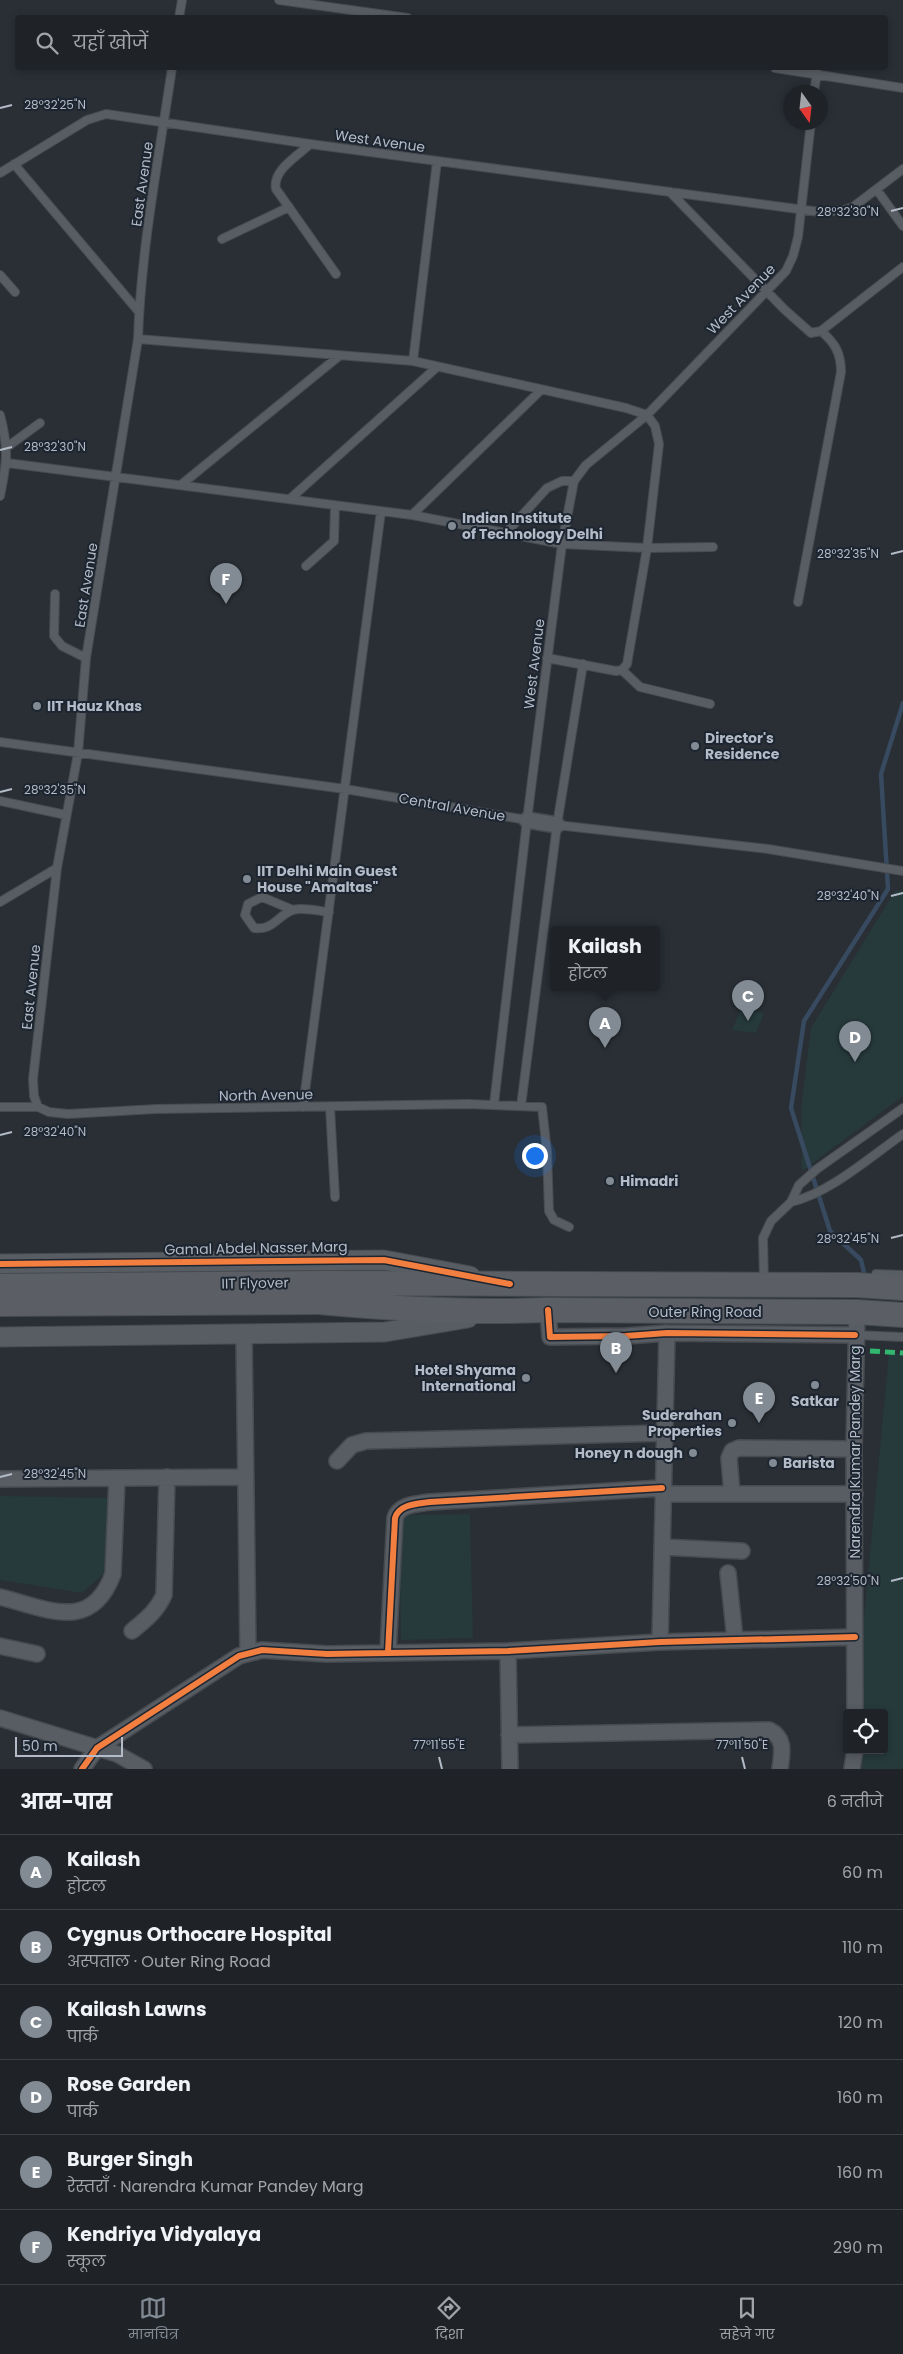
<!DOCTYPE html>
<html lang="hi">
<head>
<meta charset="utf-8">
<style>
	:root { --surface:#1f2328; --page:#2c2f34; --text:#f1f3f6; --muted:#a1a4a8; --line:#3c4045; --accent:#828a94 }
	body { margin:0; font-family:Poppins,"Noto Sans Devanagari",sans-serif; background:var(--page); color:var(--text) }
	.controls { position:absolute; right:15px; bottom:15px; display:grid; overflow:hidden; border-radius:5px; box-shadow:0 2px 8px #0003 }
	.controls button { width:45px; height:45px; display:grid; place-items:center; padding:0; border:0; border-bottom:1px solid var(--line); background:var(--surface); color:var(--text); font:25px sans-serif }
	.compass { position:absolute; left:783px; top:85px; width:45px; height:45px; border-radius:50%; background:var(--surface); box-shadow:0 2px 8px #0003; rotate:165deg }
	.scale { position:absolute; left:15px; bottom:12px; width:108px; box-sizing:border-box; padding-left:5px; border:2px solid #b2bbc7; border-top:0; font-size:14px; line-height:18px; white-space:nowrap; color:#b2bbc7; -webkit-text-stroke:4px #1c2530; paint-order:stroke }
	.you { position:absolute; left:534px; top:1155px; width:18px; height:18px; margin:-12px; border:4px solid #fff; border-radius:50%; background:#1a73e8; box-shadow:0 0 0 8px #1a73e833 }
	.badge { display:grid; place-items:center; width:32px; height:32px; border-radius:50%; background:var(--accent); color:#fff; font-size:16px; font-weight:700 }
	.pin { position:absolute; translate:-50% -41px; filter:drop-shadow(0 1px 2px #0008) }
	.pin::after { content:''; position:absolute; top:26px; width:18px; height:15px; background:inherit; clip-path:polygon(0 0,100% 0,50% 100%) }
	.popup { position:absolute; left:550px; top:926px; width:110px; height:65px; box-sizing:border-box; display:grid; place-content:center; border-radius:5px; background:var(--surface); filter:drop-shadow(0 1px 4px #0005); font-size:16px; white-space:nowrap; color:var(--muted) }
	.popup b { font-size:19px; color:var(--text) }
	.popup::after { content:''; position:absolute; left:50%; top:100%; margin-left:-10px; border:10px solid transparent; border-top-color:var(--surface) }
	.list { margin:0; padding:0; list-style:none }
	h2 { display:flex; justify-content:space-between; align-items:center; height:65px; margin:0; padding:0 20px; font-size:21px }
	h2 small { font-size:16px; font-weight:400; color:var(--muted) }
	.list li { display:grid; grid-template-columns:32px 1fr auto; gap:15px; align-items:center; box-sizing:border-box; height:75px; padding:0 20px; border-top:1px solid var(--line) }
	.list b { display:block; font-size:19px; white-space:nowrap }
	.list p { margin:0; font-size:16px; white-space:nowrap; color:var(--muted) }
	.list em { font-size:16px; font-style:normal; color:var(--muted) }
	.icon { flex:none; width:28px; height:28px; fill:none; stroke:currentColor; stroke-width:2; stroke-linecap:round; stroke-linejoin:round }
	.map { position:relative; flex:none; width:903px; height:1769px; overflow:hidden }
	.search { position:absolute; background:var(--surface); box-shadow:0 2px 8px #0003; left:15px; right:15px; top:15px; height:55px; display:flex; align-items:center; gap:12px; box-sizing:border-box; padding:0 18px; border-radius:5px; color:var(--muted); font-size:19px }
	.sheet { height:515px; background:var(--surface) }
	nav { display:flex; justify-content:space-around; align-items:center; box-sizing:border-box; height:70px; border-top:1px solid var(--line); background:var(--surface); font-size:14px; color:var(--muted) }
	nav a { display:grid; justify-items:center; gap:2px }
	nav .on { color:var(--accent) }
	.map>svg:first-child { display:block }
</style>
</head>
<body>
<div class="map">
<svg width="903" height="1769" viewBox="0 0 903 1769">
	<rect width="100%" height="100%" fill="#292f35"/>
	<path fill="#26393b" d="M895 891H903V1096L802 1171 801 1108 811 1028Z
		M742 1006 764 1013 756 1033 732 1030Z
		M889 1353 903 1354V1769H850L851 1750H884V1713H855Z
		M0 1496 111 1498 109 1569 82 1593 0 1580Z
		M470 1514 473 1638 401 1640 399 1515Z"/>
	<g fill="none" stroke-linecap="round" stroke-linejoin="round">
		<path stroke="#384a60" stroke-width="4.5" d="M865 1277 861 1260 830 1231 791 1108 804 1021 888 889 881 774 903 703"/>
		<g stroke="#474b50" stroke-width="10">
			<path id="service" d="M279 0 408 18
				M179 18 182 0
				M775 68 903 88
				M814 92 817 73
				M310 144C298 156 272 170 276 189L336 274
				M14 164 139 312
				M0 173 87 120 106 114 310 144 820 212 844 210 853 207 903 169
				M877 190 903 226
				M670 192 785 310 811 333 821 331 903 267
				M222 239 289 207
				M0 275 15 292
				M138 339 413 361 626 408 647 415 655 426 659 444 647 548 627 664 622 670 616 671 547 658
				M413 361 437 161
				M0 415C9 449 7 462 0 496
				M7 447 40 423
				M7 463 412 515 562 544 647 548 713 547
				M182 484 339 356
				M291 498 437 367
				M412 515 541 390
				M506 533 547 488 562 481H574
				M306 566 334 541 335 505
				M55 594 54 636 62 646 86 658
				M798 602 841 372C841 353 835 343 821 331
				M622 670 640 687 710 704
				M0 742 345 789 527 820
				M0 801 66 815
				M557 825 768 849 903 871
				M0 902 57 868
				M293 910 262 897 248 904 245 915 254 928C273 931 278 915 293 910 302 907 319 911 329 912
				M494 1104 527 820 562 544 574 481 586 465 647 415 786 271 793 256 798 237 811 122
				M521 1106 557 825 583 664
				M0 1107H38L49 1112 68 1114 156 1109 468 1104 542 1107 547 1152 549 1211 554 1220 569 1227
				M38 1107 34 1096 33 1079 57 868 78 753 86 658 138 339C141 248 159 157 172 68
				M303 1107 381 511
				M330 1107 335 1197
				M791 1202C830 1193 870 1157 903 1134
				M876 1274 903 1275
				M764 1281 763 1238 771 1221 791 1202 799 1185 817 1169 903 1108
				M855 1335 903 1337"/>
		</g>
		<g stroke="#474b50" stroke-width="18">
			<path id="minor" d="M527 820 557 825
				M548 1310 550 1337 626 1336 667 1333 855 1335
				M244 1335 248 1652
				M337 1461 352 1445 366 1441 664 1433
				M0 1479 245 1477
				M662 1494H855
				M732 1494 729 1458 732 1451 739 1448 854 1449
				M662 1547 742 1551
				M728 1573 735 1639
				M0 1597C46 1608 91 1634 113 1574L117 1478
				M132 1631C145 1620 157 1611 164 1595L167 1477
				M660 1642 667 1333
				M0 1646 37 1654
				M508 1651 510 1769
				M388 1652 395 1518C399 1504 417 1504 430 1502L662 1488
				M855 1713 854 1449 857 1312
				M0 1718 117 1754 144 1769
				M509 1735 769 1730C786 1738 782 1753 780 1769
				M82 1769 97 1748 239 1656 262 1650 327 1654 508 1651 660 1642 855 1637
				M852 1769 855 1750"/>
		</g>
		<g stroke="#474b50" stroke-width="21">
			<path id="tertiary" d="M0 1264 384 1260 470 1276
				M0 1337 385 1332 468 1318"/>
		</g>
		<g stroke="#464b52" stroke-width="26">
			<path id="primary" d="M323 1283 857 1285 903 1288
				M319 1302C395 1309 472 1313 548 1310L857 1312 903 1315"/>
		</g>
		<use href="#service" stroke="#585d63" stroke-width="8"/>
		<use href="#minor" stroke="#585d63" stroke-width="15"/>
		<use href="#tertiary" stroke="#585d63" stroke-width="19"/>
		<use href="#primary" stroke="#5b5f65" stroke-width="24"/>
		<g stroke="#464b52" stroke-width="26" stroke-linecap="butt">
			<path id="primary-bridge" d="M0 1286 323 1283
				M0 1304 319 1302"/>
		</g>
		<use href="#primary-bridge" stroke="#5b5f65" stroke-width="24"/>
		<path stroke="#33b770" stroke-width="5" stroke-dasharray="10 5" stroke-linecap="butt" d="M855 1350 903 1353"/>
		<g stroke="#1c2530" stroke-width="9">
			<path id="cycleway" d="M0 1264 384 1260 510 1284
				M548 1310 550 1337 626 1336 667 1333 855 1335
				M388 1652 395 1518C399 1504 417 1504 430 1502L662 1488
				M82 1769 97 1748 239 1656 262 1650 327 1654 508 1651 660 1642 855 1637"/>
		</g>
		<use href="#cycleway" stroke="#f27e40" stroke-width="6"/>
	</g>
	<path fill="none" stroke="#b2bbc7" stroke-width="2" d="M0 108 12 105M891 211 903 208M0 450 12 447M891 554 903 551M0 792 12 789M891 896 903 893M0 1135 12 1132M891 1238 903 1235M0 1477 12 1474M891 1581 903 1578M439 1757 442 1769M742 1757 745 1769"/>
	<g fill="#828a94" stroke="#1c2530" stroke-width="2">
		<circle cx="452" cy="526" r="5"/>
		<circle cx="37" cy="706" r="5"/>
		<circle cx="695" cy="746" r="5"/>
		<circle cx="247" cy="879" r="5"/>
		<circle cx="610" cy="1181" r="5"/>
		<circle cx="526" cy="1378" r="5"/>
		<circle cx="815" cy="1385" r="5"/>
		<circle cx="732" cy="1423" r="5"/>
		<circle cx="693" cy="1453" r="5"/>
		<circle cx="773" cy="1463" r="5"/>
	</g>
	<g text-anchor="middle" stroke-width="4" stroke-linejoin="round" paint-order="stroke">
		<g font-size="14" fill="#b2bbc7" stroke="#1c2530">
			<text transform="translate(380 141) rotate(8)" y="5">West Avenue</text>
			<text transform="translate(142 184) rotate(-82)" y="5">East Avenue</text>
			<text transform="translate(741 299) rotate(-46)" y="5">West Avenue</text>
			<text transform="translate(86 585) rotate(-81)" y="5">East Avenue</text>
			<text transform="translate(534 664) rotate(-83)" y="5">West Avenue</text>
			<text transform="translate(452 807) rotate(10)" y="5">Central Avenue</text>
			<text transform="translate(31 987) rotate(-84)" y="5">East Avenue</text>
			<text transform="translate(266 1095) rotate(-1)" y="5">North Avenue</text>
			<text transform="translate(256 1248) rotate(-1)" y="5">Gamal Abdel Nasser Marg</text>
			<text transform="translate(255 1283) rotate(-1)" y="5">IIT Flyover</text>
			<text x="705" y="1317">Outer Ring Road</text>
			<text transform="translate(855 1452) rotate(-90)" y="5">Narendra Kumar Pandey Marg</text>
		</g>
		<g font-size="14" font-weight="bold" fill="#b2bbc7" stroke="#1c2530" text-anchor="start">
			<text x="462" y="523">Indian Institute<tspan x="462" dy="16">of Technology Delhi</tspan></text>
			<text x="47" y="711">IIT Hauz Khas</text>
			<text x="705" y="743">Director's<tspan x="705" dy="16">Residence</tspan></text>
			<text x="257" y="876">IIT Delhi Main Guest<tspan x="257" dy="16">House "Amaltas"</tspan></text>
			<text x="620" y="1186">Himadri</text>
			<text x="516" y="1375" text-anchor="end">Hotel Shyama<tspan x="516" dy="16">International</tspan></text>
			<text x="815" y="1406" text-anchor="middle">Satkar</text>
			<text x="722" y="1420" text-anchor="end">Suderahan<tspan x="722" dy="16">Properties</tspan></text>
			<text x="683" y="1458" text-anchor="end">Honey n dough</text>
			<text x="783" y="1468">Barista</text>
		</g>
	</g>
	<g font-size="12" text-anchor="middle" fill="#b2bbc7" stroke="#1c2530" stroke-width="4" stroke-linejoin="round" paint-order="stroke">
		<text x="55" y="109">28°32'25"N</text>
		<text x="848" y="216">28°32'30"N</text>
		<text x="55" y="451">28°32'30"N</text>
		<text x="848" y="558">28°32'35"N</text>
		<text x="55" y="794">28°32'35"N</text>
		<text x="848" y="900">28°32'40"N</text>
		<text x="55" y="1136">28°32'40"N</text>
		<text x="848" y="1243">28°32'45"N</text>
		<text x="55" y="1478">28°32'45"N</text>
		<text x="848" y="1585">28°32'50"N</text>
		<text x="439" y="1749">77°11'55"E</text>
		<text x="742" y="1749">77°11'50"E</text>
	</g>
</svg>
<div class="controls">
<button><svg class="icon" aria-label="locate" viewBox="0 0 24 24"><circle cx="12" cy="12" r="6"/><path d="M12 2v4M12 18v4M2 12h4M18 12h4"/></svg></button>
</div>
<svg class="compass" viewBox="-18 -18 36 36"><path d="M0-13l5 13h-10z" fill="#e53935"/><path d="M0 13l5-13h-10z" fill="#a1a4a8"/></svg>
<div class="scale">50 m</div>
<div class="you"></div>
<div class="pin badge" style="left:605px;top:1048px">A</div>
<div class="popup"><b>Kailash</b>होटल</div>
<div class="pin badge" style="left:616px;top:1373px">B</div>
<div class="pin badge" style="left:748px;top:1021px">C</div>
<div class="pin badge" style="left:855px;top:1062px">D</div>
<div class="pin badge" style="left:759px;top:1423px">E</div>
<div class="pin badge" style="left:226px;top:604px">F</div>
<div class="search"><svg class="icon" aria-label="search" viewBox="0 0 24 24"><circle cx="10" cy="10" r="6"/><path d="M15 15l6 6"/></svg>यहाँ खोजें</div>
</div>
<section class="sheet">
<h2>आस-पास<small>6 नतीजे</small></h2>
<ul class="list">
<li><span class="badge">A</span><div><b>Kailash</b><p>होटल</p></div><em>60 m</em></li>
<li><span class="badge">B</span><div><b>Cygnus Orthocare Hospital</b><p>अस्पताल · Outer Ring Road</p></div><em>110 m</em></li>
<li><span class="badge">C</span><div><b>Kailash Lawns</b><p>पार्क</p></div><em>120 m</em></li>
<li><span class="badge">D</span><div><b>Rose Garden</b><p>पार्क</p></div><em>160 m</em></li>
<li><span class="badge">E</span><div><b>Burger Singh</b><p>रेस्तराँ · Narendra Kumar Pandey Marg</p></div><em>160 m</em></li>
<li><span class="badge">F</span><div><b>Kendriya Vidyalaya</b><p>स्कूल</p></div><em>290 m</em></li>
</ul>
</section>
<nav>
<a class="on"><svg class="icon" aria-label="map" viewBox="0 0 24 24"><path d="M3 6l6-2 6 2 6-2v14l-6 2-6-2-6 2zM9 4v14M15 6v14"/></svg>मानचित्र</a>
<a><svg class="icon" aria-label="directions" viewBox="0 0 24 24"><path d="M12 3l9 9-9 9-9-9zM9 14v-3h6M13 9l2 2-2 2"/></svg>दिशा</a>
<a><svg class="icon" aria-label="saved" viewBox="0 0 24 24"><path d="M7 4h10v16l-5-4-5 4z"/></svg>सहेजे गए</a>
</nav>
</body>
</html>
